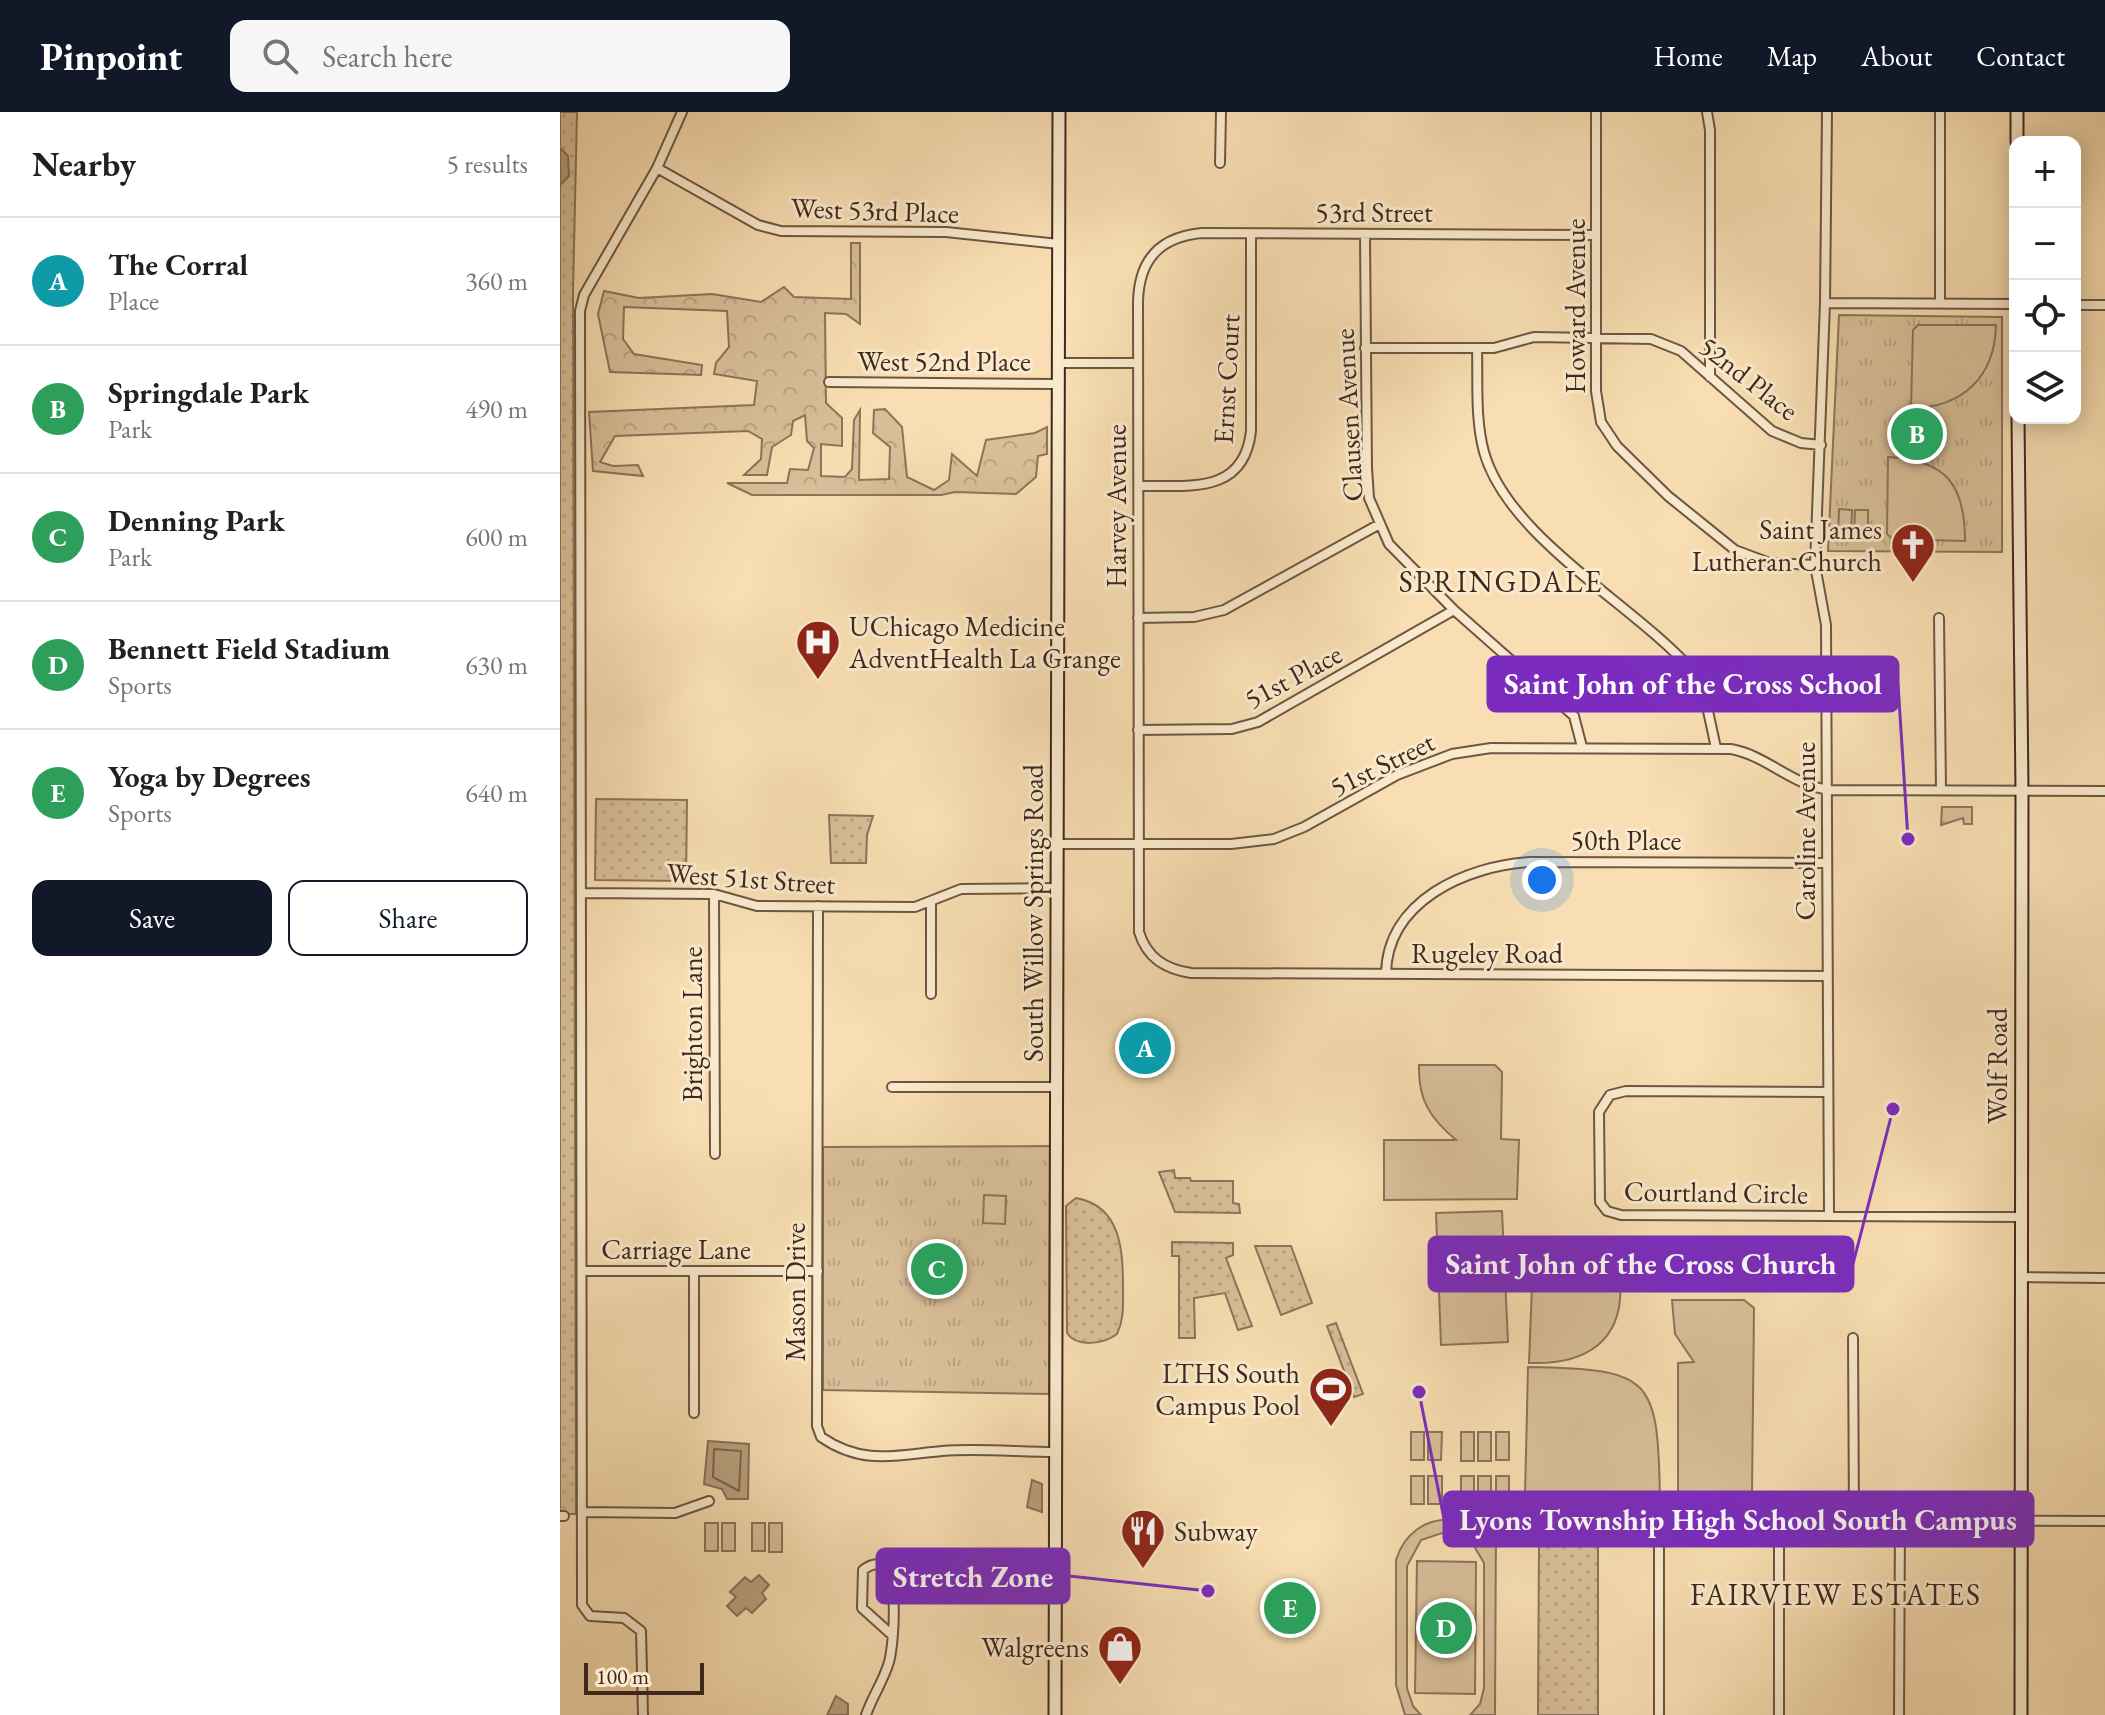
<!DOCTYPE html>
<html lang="en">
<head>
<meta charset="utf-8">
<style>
	:root { --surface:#fff; --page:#f6f6f6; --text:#202124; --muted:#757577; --line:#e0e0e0; --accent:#111827 }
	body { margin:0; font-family:"EB Garamond",serif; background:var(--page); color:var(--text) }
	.controls { position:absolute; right:24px; top:24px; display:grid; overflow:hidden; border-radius:16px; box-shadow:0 4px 20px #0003 }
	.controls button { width:72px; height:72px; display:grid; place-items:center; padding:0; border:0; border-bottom:2px solid var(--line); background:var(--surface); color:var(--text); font:40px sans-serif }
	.scale { position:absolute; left:24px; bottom:20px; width:120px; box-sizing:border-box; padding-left:8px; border:4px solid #40281d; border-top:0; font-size:22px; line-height:28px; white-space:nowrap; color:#40281d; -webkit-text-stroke:6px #faeacd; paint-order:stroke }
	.you { position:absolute; left:982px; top:768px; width:28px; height:28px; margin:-20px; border:6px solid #fff; border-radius:50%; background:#1a73e8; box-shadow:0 0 0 12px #1a73e833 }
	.badge { display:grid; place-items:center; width:52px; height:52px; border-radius:50%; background:var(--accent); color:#fff; font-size:26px; font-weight:700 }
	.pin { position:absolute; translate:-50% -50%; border:4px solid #fff; box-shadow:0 2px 8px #0006 }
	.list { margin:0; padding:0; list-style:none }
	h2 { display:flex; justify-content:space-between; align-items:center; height:104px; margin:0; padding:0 32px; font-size:34px }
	h2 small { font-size:26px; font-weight:400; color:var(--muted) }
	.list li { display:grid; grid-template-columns:52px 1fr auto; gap:24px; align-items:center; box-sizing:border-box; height:128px; padding:0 32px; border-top:2px solid var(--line) }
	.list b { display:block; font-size:30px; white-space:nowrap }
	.list p { margin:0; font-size:26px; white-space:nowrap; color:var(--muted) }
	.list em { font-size:26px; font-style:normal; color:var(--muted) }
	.actions { display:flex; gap:16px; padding:24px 32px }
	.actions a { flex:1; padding:18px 0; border:2px solid var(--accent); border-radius:16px; text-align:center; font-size:28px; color:var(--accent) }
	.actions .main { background:var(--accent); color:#fff }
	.icon { flex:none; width:44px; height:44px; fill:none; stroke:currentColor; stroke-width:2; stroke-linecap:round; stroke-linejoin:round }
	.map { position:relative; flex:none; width:1545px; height:1603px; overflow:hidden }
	header { display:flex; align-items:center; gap:48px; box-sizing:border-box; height:112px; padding:0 40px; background:var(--accent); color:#fff }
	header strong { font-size:38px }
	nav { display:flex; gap:44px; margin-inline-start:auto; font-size:28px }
	.search { width:560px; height:72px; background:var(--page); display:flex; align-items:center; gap:20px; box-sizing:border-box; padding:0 28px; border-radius:16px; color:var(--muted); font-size:30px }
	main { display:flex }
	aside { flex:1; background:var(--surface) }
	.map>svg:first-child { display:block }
	.grass { fill:url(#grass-dots); stroke:#8c745b; stroke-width:2 }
	.forest { fill:url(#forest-crowns); stroke:#8c745b; stroke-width:2 }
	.park { fill:url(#park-tufts); stroke:#8c745b; stroke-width:2 }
	.pitch { fill:#d9bf99; stroke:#8c745b; stroke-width:2 }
	.water { fill:#b9a07f; stroke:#897058; stroke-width:2 }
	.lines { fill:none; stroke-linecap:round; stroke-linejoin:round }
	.shore { stroke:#7c644e; stroke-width:2 }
	.street-casing { stroke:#6e5642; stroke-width:12 }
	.secondary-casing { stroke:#40281d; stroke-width:15 }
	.street { stroke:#faeacd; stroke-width:8 }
	.secondary { stroke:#faeacd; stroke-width:11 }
	.labels { text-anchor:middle; stroke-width:6; stroke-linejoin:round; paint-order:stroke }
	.street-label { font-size:28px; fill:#40281d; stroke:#faeacd }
	.poi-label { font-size:28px; fill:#40281d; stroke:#faeacd; text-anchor:end }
	.neighbourhood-label { font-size:30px; letter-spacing:2px; fill:#40281d; stroke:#faeacd }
	.leader { fill:none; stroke:#7b2cbf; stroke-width:3 }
	.callout-dot { fill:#7b2cbf; stroke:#faeacd; stroke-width:3 }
	.callout { fill:#7b2cbf; stroke:#7b2cbf; stroke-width:3 }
	.callout-label { font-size:30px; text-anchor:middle; font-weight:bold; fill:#fff }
</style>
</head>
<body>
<header>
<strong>Pinpoint</strong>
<div class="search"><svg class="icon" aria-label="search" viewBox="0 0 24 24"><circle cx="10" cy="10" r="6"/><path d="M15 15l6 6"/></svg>Search here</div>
<nav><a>Home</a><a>Map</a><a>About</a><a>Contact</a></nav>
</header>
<main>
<aside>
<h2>Nearby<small>5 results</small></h2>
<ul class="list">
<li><span class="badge" style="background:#0f9aa8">A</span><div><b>The Corral</b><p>Place</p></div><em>360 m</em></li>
<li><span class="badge" style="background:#2e9e5b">B</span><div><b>Springdale Park</b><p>Park</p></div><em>490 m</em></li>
<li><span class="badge" style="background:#2e9e5b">C</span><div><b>Denning Park</b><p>Park</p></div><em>600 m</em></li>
<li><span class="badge" style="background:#2e9e5b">D</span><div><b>Bennett Field Stadium</b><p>Sports</p></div><em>630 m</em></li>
<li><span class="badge" style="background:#2e9e5b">E</span><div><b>Yoga by Degrees</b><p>Sports</p></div><em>640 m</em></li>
</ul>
<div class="actions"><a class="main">Save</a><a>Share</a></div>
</aside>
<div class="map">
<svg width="1545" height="1603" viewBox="0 0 1545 1603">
	<defs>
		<pattern id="grass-dots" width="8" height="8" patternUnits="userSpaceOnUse" patternTransform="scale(2)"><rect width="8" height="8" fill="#d9bf99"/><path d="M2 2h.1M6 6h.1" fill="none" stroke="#bba483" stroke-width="1.8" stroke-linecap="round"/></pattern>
		<pattern id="forest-crowns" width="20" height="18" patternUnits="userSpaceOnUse" patternTransform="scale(2)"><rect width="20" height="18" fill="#d9bf99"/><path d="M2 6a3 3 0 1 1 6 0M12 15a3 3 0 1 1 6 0" fill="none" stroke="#bba483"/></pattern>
		<pattern id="park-tufts" width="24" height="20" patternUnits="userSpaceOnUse" patternTransform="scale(2)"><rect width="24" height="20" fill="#d9bf99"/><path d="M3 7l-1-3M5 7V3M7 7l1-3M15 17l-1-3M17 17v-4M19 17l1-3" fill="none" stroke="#bba483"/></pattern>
	</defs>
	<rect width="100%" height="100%" fill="#f8deb2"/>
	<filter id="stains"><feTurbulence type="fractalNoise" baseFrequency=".0025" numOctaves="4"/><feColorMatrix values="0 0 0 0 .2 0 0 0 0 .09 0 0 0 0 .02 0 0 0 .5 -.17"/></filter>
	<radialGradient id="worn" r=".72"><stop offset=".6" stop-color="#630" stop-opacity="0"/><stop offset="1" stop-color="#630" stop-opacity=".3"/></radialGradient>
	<path class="grass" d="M 0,0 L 17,0 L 13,180 L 16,1402 L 0,1402 Z
		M 36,687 L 127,688 L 126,769 L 35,768 Z
		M 269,703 L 313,704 L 307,723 L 306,751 L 271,751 Z
		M 614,1058 L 615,1066 L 630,1066 L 631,1069 L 673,1069 L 673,1091 L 679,1092 L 680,1101 L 615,1100 L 599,1060 Z
		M 516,1086 C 562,1094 563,1140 563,1178 C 563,1194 564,1207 557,1222 C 544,1232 517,1236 507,1221 L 506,1094 Z
		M 612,1130 L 673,1131 L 673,1143 L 666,1146 L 692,1214 L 678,1218 L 665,1181 L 634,1186 L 635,1226 L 619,1226 L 619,1144 L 612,1144 Z
		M 695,1134 L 731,1134 L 752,1191 L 721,1203 Z
		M 776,1211 L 803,1282 L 794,1285 L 767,1214 Z
		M 964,1402 L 1038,1403 L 1038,1603 L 978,1603 L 979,1426 L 971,1413 L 964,1415 Z"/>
	<path class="forest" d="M 291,131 L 300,131 L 300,212 L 286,202 L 265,201 L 266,291 L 282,306 L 282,334 L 261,332 L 261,364 L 285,365 L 292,357 L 294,308 L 300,298 L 299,368 L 329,367 L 330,335 L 313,321 L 314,298 L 325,297 L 342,315 L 347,365 L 374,378 L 389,368 L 392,342 L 417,364 L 426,328 L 475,321 L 487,315 L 487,342 L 478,344 L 476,365 L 456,382 L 395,380 L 381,383 L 192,383 L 167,371 L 227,371 L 230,357 L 248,358 L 254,336 L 247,329 L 245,303 L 233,309 L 231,323 L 212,335 L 207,363 L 184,363 L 201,347 L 202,327 L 188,319 L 55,324 L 40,350 L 53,354 L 78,353 L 83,364 L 33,359 L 29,300 L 194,293 L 197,269 L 154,262 L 156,251 L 169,235 L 167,199 L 64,195 L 63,227 L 74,242 L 142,253 L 141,263 L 50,260 L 38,202 L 44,179 L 79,186 L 152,182 L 201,190 L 224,175 L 234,185 L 291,187 Z"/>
	<path class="park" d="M 1279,203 L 1442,205 L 1442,440 L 1268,439 Z
		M 1382,695 L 1412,695 L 1412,712 L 1404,712 L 1403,706 L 1381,713 Z
		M 490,1034 L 489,1282 L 263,1278 L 263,1035 Z"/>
	<path class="pitch" d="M 1358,213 L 1436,213 C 1435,265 1402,296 1351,296 L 1353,218 Z
		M 1328,345 C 1386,348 1405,372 1405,429 L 1333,427 L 1327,422 Z
		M 1279,397 L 1292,398 L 1291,426 L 1278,426 Z
		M 1295,398 L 1308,398 L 1308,427 L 1294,426 Z
		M 859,953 L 935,953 L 942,960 L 941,1027 L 959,1028 L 957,1087 L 824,1088 L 824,1028 L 896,1028 C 870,1006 858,988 859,953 Z
		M 424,1083 L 446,1084 L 445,1112 L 423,1111 Z
		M 942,1099 L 948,1230 L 881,1233 L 876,1101 Z
		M 981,1167 L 1060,1168 C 1065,1230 1025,1253 969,1251 L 972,1174 Z
		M 1112,1188 L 1184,1188 L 1194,1196 L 1192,1381 L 1118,1381 L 1118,1251 L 1134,1250 L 1115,1222 Z
		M 968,1255 C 1092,1257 1098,1264 1100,1388 L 974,1391 L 965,1382 Z
		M 851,1320 L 864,1320 L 864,1348 L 851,1348 Z
		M 868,1320 L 882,1320 L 881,1348 L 868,1348 Z
		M 901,1320 L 914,1320 L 914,1349 L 901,1349 Z
		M 918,1320 L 931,1320 L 931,1349 L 918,1349 Z
		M 936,1320 L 949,1320 L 949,1348 L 936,1348 Z
		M 851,1364 L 864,1364 L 864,1392 L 851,1392 Z
		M 868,1364 L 882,1364 L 882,1392 L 868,1392 Z
		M 901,1364 L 914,1364 L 914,1392 L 901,1392 Z
		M 918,1364 L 931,1364 L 931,1392 L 918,1392 Z
		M 936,1364 L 949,1364 L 949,1392 L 936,1392 Z
		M 892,1408 L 911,1414 L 924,1426 L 925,1410 L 936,1410 L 935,1603 L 910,1603 L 920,1592 L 924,1576 L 924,1451 L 911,1429 L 888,1419 L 861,1428 L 847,1454 L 847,1576 L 853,1594 L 861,1603 L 845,1603 L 836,1573 L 836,1448 C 844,1422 865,1406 892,1408 Z
		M 145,1411 L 158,1411 L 158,1439 L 145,1439 Z
		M 162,1411 L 175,1411 L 175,1439 L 162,1439 Z
		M 192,1411 L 205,1411 L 205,1439 L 192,1439 Z
		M 209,1411 L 222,1411 L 222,1440 L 209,1440 Z
		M 857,1449 L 916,1450 L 915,1582 L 855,1581 Z"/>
	<path class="water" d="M 0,36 L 8,44 L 9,64 L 0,73 Z
		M 148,1329 L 189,1332 L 188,1387 L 167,1387 L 162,1377 L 144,1372 Z
		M 472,1368 L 482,1372 L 482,1400 L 467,1395 Z
		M 199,1463 L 209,1473 L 202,1481 L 206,1487 L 192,1501 L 186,1496 L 177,1504 L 167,1494 L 176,1485 L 170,1480 L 185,1465 L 191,1470 Z
		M 276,1584 L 288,1592 L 288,1603 L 267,1603 Z"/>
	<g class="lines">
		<path class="shore" d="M 154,1337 L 181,1339 L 179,1379 L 153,1365 Z"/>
		<g class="street-casing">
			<path id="street" d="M 1036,0 L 1036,279 L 1041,310 L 1057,334 L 1108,384 L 1175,438 L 1210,451 L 1255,453
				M 1147,0 L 1150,18 L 1150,265
				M 1267,0 L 1265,191 L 1255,453 L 1266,513 L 1269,1103
				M 660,51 L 661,0
				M 97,56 L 198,113 L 221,119 L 386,120 L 499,132
				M 805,122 L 807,356 L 809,386 L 829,432 L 894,498 L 1014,604 L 1022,635
				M 1036,123 L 642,121 C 599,125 579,148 578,190 L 579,820 C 587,846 605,857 631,861 L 1267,864
				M 1265,191 L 1455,192
				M 1380,191 L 1380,0
				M 1515,193 L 1545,193
				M 805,236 L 934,236 L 974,225 L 1091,227 L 1121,239 L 1212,319 L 1241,331 L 1261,333
				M 917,236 C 918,270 915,307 924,340 C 948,425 1071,491 1130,556 L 1145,585 L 1156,636
				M 498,251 L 578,251
				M 269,270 L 498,272
				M 579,374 C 627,373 684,384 691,319 L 691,122
				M 578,506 L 634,505 L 664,498 L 818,413
				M 1379,506 L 1381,678
				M 578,618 L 672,617 L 698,610 L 894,498
				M 497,732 L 671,732 L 714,727 L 744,715 L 837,663 L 892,642 L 931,636 L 1171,637 C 1208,644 1229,672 1269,678 L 1545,679
				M 22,781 L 154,782 L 197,794 L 355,795 L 401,777 L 497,776
				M 154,782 L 155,1042
				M 371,790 L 371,882
				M 258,794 L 257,1314 L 261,1325 C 303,1354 337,1343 382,1339 C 419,1336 458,1340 496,1340
				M 826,862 C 827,789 906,754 970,750 L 1267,751
				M 332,975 L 496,975
				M 1268,980 L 1066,979 L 1050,983 L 1039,1000 L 1040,1090 L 1047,1099 L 1061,1103 L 1461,1105
				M 22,1159 L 258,1159
				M 1461,1165 L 1545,1166
				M 1293,1226 L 1294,1407
				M 134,1301 L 134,1160
				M 23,1400 L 115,1401 L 149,1389
				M 0,1404 L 4,1404
				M 83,1603 L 81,1519 L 64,1506 L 30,1504 L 22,1493 L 20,199 L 24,183 L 97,56 L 122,0
				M 306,1603 C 312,1585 324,1568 329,1550 C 334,1532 344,1427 303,1458 L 302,1496 L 332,1523
				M 1099,1603 L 1099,1422 L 1107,1407 L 1545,1409
				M 1219,1603 L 1219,1407
				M 1339,1603 L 1340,1407"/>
		</g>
		<g class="secondary-casing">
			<path id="secondary" d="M 1457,0 L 1457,30
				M 1458,306 L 1462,679 L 1461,1603
				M 495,1603 L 499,0"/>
		</g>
		<use href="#street" class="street"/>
		<use href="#secondary" class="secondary"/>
	</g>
	<defs>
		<g id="church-pin" transform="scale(2.3)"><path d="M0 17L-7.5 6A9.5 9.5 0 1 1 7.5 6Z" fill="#8f2418" stroke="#faeacd"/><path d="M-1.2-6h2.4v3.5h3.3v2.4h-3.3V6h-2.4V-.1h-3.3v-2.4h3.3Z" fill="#fff"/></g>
		<g id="hospital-pin" transform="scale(2.3)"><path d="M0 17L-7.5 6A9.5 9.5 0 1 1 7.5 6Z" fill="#8f2418" stroke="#faeacd"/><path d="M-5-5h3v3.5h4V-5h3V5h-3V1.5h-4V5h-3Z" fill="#fff"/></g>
		<g id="stadium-pin" transform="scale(2.3)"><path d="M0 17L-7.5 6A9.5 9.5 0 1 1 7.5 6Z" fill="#8f2418" stroke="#faeacd"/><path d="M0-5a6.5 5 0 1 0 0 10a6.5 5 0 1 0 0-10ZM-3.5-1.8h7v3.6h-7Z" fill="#fff"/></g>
		<g id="restaurant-pin" transform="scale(2.3)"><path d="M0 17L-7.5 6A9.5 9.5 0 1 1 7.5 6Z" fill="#8f2418" stroke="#faeacd"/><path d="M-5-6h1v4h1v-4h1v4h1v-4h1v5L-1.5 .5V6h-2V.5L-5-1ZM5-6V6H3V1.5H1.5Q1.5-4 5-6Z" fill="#fff"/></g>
		<g id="shop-pin" transform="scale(2.3)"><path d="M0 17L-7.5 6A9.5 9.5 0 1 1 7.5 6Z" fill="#8f2418" stroke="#faeacd"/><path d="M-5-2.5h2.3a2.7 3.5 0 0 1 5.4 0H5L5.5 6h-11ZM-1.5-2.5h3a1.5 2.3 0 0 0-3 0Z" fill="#fff"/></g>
	</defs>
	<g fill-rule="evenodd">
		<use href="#church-pin" x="1353" y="433"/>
		<use href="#hospital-pin" x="258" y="530"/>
		<use href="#stadium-pin" x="771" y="1277"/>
		<use href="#restaurant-pin" x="583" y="1419"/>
		<use href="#shop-pin" x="560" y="1535"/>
	</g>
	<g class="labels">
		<g class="street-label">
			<text transform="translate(315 98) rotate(2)" y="10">West 53rd Place</text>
			<text x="814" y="110">53rd Street</text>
			<text transform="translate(1015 194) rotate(-90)" y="10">Howard Avenue</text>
			<text x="384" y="259">West 52nd Place</text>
			<text transform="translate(1189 266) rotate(38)" y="10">52nd Place</text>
			<text transform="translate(666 267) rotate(-87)" y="10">Ernst Court</text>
			<text transform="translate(788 303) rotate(-93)" y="10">Clausen Avenue</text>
			<text transform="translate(556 394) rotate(-90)" y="10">Harvey Avenue</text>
			<text transform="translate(733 564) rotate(-28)" y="10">51st Place</text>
			<text transform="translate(822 652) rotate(-26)" y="10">51st Street</text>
			<text transform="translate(1245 719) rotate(-90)" y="10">Caroline Avenue</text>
			<text x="1066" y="738">50th Place</text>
			<text transform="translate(191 766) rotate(4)" y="10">West 51st Street</text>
			<text transform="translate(473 801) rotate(-90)" y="10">South Willow Springs Road</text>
			<text x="927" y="851">Rugeley Road</text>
			<text transform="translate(132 912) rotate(-90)" y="10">Brighton Lane</text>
			<text transform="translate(1437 954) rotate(-90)" y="10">Wolf Road</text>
			<text transform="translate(1156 1080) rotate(1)" y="10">Courtland Circle</text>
			<text x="116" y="1147">Carriage Lane</text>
			<text transform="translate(235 1180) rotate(-90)" y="10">Mason Drive</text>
		</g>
		<g class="poi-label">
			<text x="1322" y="427">Saint James<tspan x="1322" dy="32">Lutheran Church</tspan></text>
			<text x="289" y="524" text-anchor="start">UChicago Medicine<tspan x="289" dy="32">AdventHealth La Grange</tspan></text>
			<text x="740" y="1271">LTHS South<tspan x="740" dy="32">Campus Pool</tspan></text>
			<text x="614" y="1429" text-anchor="start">Subway</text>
			<text x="529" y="1545">Walgreens</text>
		</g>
		<g class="neighbourhood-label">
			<text x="941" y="480">SPRINGDALE</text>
			<text x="1276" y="1493">FAIRVIEW ESTATES</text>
		</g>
	</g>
	<path class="leader" d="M1348 727L1338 572M1333 997L1293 1152M859 1280L884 1407M648 1479L509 1464"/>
	<g class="callout-dot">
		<circle cx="1348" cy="727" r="8"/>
		<circle cx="1333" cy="997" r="8"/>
		<circle cx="859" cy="1280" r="8"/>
		<circle cx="648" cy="1479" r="8"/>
	</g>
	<g class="callout">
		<rect x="928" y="545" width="410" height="54" rx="8"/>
		<rect x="869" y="1125" width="424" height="54" rx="8"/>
		<rect x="884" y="1380" width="589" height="54" rx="8"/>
		<rect x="317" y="1437" width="192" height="54" rx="8"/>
	</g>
	<g class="callout-label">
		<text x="1133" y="582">Saint John of the Cross School</text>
		<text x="1081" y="1162">Saint John of the Cross Church</text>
		<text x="1178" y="1418">Lyons Township High School South Campus</text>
		<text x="413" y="1475">Stretch Zone</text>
	</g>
	<rect width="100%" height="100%" filter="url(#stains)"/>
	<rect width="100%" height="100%" fill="url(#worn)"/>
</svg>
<div class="controls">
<button>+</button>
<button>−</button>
<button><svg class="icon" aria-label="locate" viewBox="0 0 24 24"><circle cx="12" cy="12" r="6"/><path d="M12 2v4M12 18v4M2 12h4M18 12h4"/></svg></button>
<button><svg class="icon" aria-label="layers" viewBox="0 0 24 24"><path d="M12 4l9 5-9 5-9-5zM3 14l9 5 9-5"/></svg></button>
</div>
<div class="scale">100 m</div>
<div class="you"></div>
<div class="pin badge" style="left:585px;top:936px;background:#0f9aa8">A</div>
<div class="pin badge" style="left:1357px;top:322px;background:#2e9e5b">B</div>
<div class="pin badge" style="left:377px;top:1157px;background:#2e9e5b">C</div>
<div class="pin badge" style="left:886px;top:1516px;background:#2e9e5b">D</div>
<div class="pin badge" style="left:730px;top:1496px;background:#2e9e5b">E</div>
</div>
</main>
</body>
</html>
